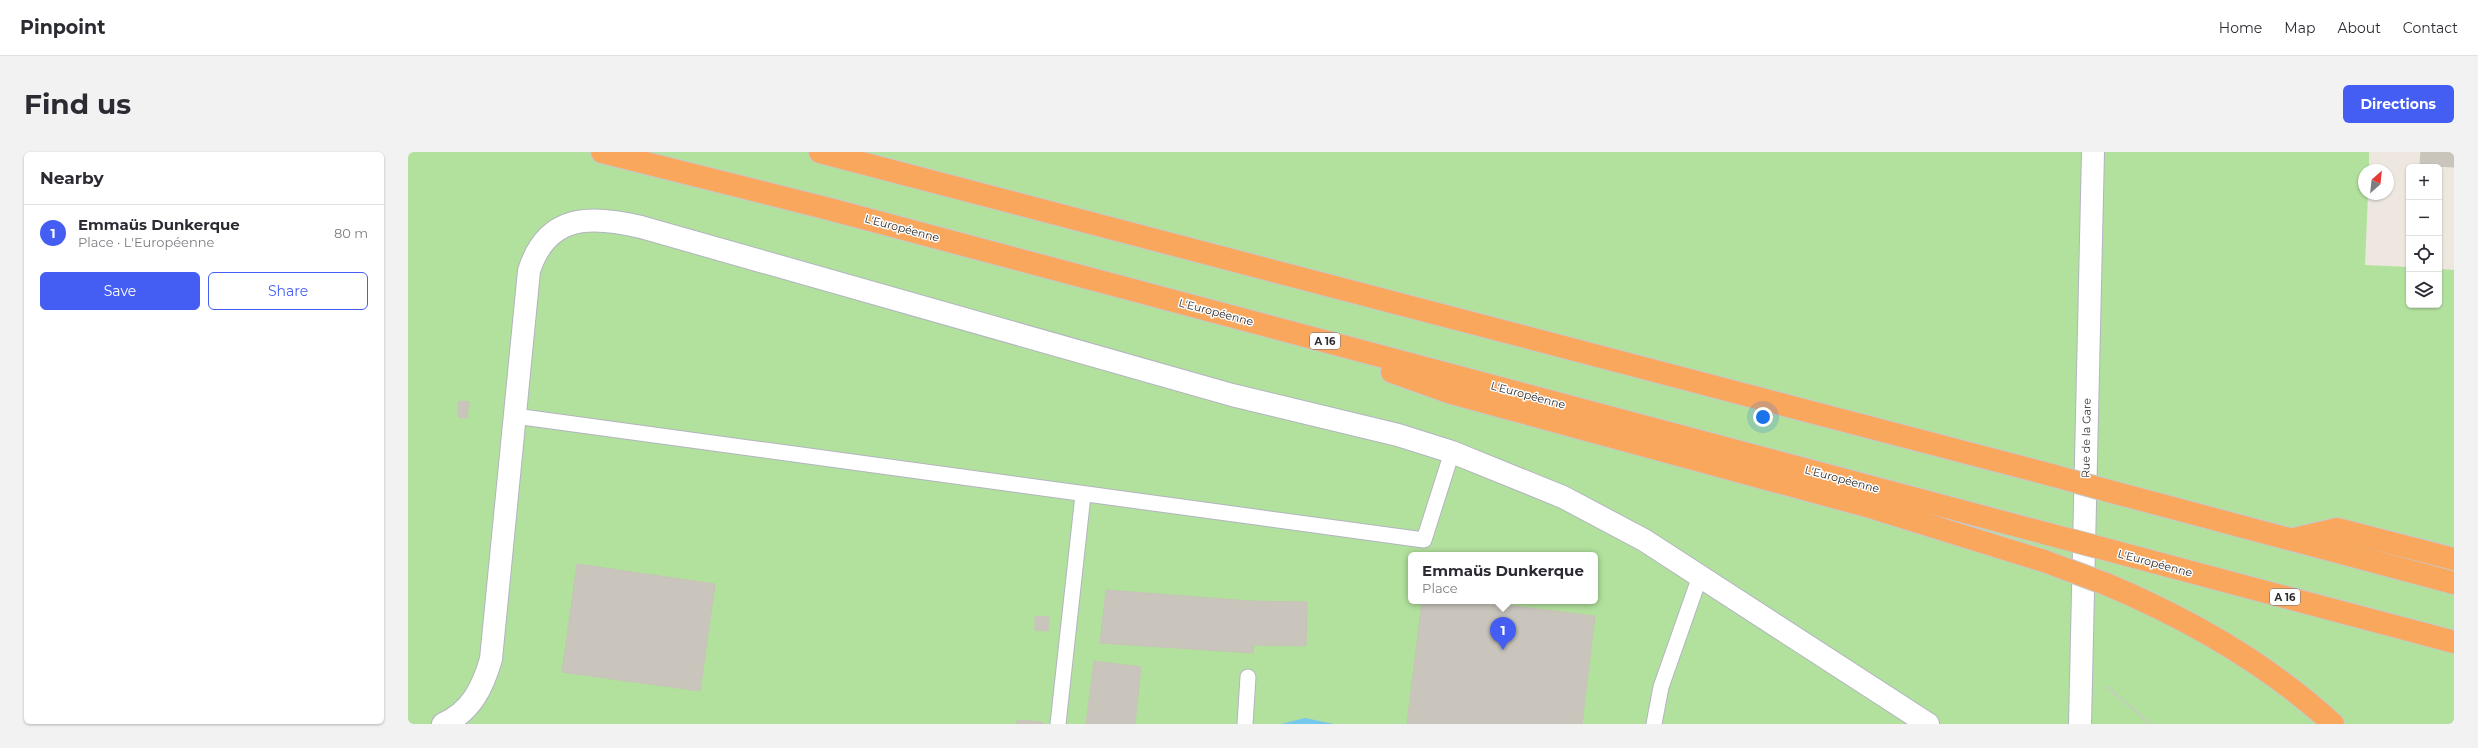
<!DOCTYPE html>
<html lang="en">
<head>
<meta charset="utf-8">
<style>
	:root { --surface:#fff; --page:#f2f2f3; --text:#2b2b33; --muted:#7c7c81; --line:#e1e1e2; --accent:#445ef4 }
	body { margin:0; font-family:Montserrat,sans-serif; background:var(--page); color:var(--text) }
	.controls { position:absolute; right:12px; top:12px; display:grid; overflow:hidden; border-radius:6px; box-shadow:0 1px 3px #0004 }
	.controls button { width:36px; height:36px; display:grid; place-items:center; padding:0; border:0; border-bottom:1px solid var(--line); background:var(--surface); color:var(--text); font:20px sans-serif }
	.compass { position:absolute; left:1950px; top:12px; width:36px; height:36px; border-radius:50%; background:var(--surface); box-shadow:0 1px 3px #0004; rotate:27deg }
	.you { position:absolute; left:1355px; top:265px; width:14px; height:14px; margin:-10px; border:3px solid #fff; border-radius:50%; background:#1a73e8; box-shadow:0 0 0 6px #1a73e833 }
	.badge { display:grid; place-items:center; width:26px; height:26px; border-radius:50%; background:var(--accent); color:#fff; font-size:13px; font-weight:700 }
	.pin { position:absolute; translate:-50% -33px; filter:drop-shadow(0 1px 2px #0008) }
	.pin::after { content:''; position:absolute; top:21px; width:14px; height:12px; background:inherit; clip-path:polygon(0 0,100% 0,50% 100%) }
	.popup { position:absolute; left:1000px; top:400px; width:190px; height:52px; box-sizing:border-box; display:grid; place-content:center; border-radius:6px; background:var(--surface); filter:drop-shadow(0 1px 3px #0005); font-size:13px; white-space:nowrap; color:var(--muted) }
	.popup b { font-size:15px; color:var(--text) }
	.popup::after { content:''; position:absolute; left:50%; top:100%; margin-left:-8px; border:8px solid transparent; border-top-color:var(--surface) }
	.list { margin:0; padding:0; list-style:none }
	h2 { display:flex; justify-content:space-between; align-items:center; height:52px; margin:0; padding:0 16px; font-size:17px }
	h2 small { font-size:13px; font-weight:400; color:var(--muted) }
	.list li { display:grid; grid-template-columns:26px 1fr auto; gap:12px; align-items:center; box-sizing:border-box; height:56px; padding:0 16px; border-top:1px solid var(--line) }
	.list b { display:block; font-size:15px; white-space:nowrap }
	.list p { margin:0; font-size:13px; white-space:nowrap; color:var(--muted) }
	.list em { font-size:13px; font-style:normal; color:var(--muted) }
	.actions { display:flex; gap:8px; padding:12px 16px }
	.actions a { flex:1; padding:9px 0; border:1px solid var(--accent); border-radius:6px; text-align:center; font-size:14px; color:var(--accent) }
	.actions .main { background:var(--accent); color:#fff }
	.icon { flex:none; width:22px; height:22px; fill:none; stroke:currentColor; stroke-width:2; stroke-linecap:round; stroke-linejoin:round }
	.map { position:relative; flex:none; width:2046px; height:572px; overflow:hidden; border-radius:6px }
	header { display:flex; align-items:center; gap:24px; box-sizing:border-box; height:56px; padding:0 20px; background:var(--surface); border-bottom:1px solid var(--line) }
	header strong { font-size:19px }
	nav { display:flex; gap:22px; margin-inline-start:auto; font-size:14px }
	.intro { display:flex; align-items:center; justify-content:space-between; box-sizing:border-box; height:96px; padding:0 24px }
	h1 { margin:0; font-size:28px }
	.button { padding:10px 18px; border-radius:6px; background:var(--accent); color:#fff; font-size:14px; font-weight:700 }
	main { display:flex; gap:24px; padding:0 24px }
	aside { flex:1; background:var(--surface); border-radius:6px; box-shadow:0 1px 3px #0004 }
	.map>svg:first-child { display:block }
	.green { fill:#b2e19d; fill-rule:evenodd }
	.water { fill:#75c7eb }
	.building { fill:#c9c5bd; stroke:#c8c3b8 }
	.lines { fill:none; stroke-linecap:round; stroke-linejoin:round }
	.lane-casing { stroke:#b2b4bf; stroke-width:17 }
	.street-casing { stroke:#b2b4bf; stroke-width:24 }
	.highway-casing { stroke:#c8c8c8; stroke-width:24 }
	.path { stroke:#c8c8c8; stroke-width:2.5; stroke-dasharray:3 2; stroke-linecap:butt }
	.lane { stroke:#fff; stroke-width:15 }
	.street { stroke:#fff; stroke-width:22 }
	.highway { stroke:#f9a75d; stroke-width:22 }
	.highway-bridge-casing { stroke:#c8c8c8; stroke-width:24; stroke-linecap:butt }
	.highway-bridge { stroke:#f9a75d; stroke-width:22 }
	.labels { text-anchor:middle; stroke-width:3; stroke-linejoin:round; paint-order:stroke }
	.shield { fill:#fff; stroke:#6b6b6b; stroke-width:1 }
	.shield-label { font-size:10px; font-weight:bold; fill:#2c2c2c }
	.street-label { font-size:11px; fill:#2c2c2c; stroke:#fff }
</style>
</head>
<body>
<header>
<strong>Pinpoint</strong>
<nav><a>Home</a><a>Map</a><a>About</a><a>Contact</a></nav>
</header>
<div class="intro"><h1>Find us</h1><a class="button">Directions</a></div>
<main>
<aside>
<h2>Nearby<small></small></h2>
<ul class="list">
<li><span class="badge">1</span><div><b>Emmaüs Dunkerque</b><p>Place · L'Européenne</p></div><em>80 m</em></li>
</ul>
<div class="actions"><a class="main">Save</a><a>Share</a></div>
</aside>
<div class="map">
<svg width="2046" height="572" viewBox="0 0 2046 572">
	<rect width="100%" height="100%" fill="#ede7df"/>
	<path class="green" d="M 0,0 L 1961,0 L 1961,18 L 1956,18 L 1956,42 L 1960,42 L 1957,113 L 2001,115 L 2001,153 L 2031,153 L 2031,117 L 2046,118 L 2046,572 L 0,572 ZM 1003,403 L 1187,403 L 1187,449 L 1003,449 Z"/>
	<path class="water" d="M 897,566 L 926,572 L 873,572 Z"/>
	<path class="building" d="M 2013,0 L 2046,0 L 2046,15 L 2012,13 Z
		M 51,249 L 61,250 L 59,266 L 50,265 Z
		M 169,412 L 307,432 L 292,539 L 154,520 Z
		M 698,438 L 842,449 L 899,450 L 898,494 L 846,493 L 845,501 L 692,491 Z
		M 1014,449 L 1065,449 L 1187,464 L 1174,572 L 999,572 Z
		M 627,464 L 641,465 L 640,479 L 627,478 Z
		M 686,509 L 733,515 L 727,572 L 678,572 Z
		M 609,568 L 635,570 L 634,572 L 609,572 Z"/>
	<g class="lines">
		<g class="lane-casing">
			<path id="lane" d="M 107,264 L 1016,388 L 1044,300
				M 650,572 L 675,343
				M 837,572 L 840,525
				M 1246,572 L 1253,535 L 1292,424"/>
		</g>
		<g class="street-casing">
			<path id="street" d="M 35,572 C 63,560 75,535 83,507 L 121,119 C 139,62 182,63 233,75 L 824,243 L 990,283 L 1044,300 L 1155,345 L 1236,388 L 1520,572
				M 1672,572 L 1685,0"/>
		</g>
		<g class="highway-casing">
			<path id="highway" d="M 194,0 L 421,57 L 1640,382
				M 412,0 L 1647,324
				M 984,220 L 1043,241 L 1462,355 L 1636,409
				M 1697,338 L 2046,431
				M 1886,387 L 1929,377 L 2046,407
				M 1708,400 L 2046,490
				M 1698,432 C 1781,467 1859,511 1925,572"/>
		</g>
		<path class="path" d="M 1699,535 L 1743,572"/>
		<use href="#lane" class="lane"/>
		<use href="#street" class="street"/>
		<use href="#highway" class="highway"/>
		<g class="highway-bridge-casing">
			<path id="highway-bridge" d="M 1647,324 L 1697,338
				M 1640,382 L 1708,400
				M 1636,409 L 1698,432"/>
		</g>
		<use href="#highway-bridge" class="highway-bridge"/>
	</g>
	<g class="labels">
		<g class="shield">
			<rect x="902" y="181" width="30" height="16" rx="3"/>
			<rect x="1862" y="437" width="30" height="16" rx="3"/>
		</g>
		<g class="shield-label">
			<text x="917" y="193">A 16</text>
			<text x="1877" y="449">A 16</text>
		</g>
		<g class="street-label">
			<text transform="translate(494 76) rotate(15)" y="4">L'Européenne</text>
			<text transform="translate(808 160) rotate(15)" y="4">L'Européenne</text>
			<text transform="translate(1120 243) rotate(15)" y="4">L'Européenne</text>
			<text transform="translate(1678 286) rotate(-89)" y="4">Rue de la Gare</text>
			<text transform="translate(1434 327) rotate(15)" y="4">L'Européenne</text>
			<text transform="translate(1747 411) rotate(15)" y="4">L'Européenne</text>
		</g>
	</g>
</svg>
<div class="controls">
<button>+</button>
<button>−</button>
<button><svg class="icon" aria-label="locate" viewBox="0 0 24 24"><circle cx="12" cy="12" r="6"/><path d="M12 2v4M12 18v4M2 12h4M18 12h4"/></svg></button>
<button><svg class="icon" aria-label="layers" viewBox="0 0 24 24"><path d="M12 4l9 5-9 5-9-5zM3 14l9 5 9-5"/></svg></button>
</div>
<svg class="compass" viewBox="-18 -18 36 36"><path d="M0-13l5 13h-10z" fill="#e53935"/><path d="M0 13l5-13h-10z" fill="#7c7c81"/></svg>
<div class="you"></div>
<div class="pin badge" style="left:1095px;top:498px">1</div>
<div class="popup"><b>Emmaüs Dunkerque</b>Place</div>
</div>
</main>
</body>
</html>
